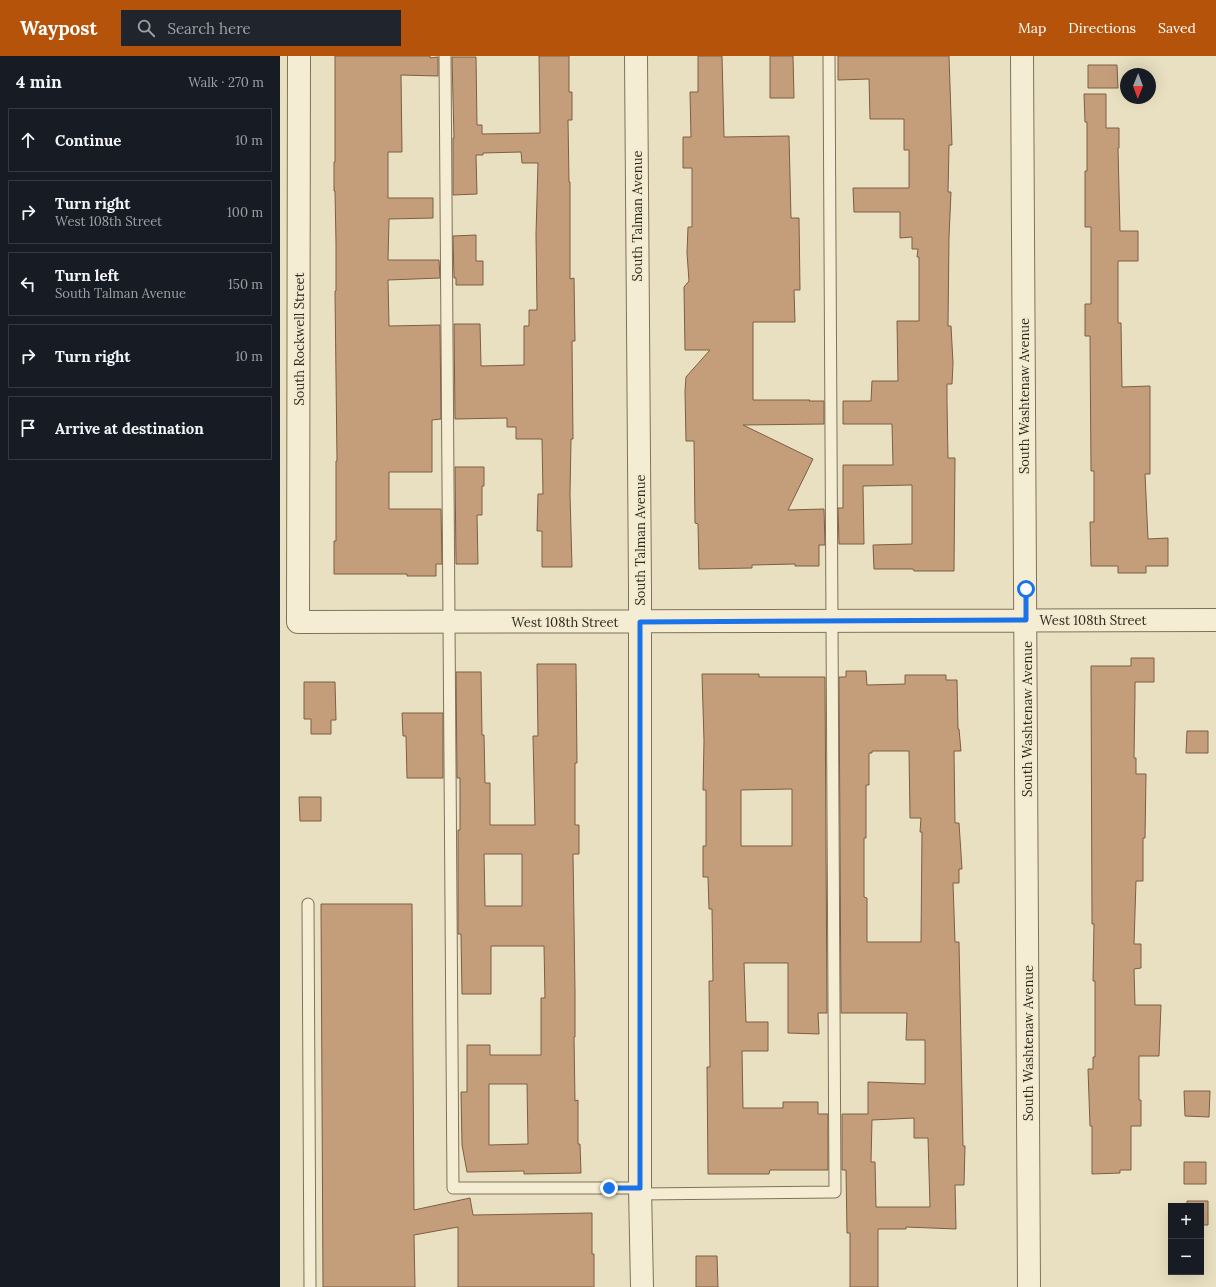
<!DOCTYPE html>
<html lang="en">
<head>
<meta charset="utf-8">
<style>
	:root { --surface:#171b24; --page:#20242c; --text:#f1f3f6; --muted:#9ea1a6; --line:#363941; --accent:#b45309 }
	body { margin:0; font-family:Lora,serif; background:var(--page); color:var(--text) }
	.controls { position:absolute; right:12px; bottom:12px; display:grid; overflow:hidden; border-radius:0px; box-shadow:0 4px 16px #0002 }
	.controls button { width:36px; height:36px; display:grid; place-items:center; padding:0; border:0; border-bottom:1px solid var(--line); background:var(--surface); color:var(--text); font:20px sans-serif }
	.compass { position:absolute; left:840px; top:12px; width:36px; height:36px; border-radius:50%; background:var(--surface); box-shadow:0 4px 16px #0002; rotate:181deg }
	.stop { position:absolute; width:12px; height:12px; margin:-9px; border:3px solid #1a73e8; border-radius:50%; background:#fff }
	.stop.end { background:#1a73e8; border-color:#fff; box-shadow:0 1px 4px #0008 }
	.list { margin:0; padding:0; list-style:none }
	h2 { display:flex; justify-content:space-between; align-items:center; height:52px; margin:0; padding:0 16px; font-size:17px }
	h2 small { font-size:13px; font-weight:400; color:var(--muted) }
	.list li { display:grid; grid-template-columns:26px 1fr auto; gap:12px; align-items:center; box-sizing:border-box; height:64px; margin:0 8px 8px; padding:0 8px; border:1px solid var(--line); border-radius:0px }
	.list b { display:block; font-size:15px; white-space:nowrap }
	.list p { margin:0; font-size:13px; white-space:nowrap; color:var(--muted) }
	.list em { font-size:13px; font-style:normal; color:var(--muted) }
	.icon { flex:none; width:22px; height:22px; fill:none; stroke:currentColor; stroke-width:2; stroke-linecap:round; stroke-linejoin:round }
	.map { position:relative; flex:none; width:936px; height:1231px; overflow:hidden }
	header { display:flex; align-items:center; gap:24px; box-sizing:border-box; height:56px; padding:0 20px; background:var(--accent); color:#fff }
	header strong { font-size:19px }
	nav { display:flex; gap:22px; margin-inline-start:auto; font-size:14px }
	.search { width:280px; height:36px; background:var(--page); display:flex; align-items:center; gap:10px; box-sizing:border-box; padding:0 14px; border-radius:0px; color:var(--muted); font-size:15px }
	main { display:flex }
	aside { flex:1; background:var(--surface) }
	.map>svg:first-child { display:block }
	.building { fill:#c49e7a; stroke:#7d5e42; fill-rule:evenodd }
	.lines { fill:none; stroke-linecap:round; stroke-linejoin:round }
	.lane-casing { stroke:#80715a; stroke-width:13 }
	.street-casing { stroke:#80715a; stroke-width:24 }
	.lane { stroke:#f5edd3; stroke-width:11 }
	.street { stroke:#f5edd3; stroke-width:22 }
	.route { stroke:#1a73e8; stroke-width:5 }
	.labels { text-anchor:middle; stroke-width:3.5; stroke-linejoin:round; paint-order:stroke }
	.street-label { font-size:13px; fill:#31281d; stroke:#f1eacf }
</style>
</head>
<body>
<header>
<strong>Waypost</strong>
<div class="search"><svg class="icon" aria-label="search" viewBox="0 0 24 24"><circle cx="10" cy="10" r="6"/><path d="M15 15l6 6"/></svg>Search here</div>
<nav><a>Map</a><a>Directions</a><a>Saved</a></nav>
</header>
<main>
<aside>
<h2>4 min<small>Walk · 270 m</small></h2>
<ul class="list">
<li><svg class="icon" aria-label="ahead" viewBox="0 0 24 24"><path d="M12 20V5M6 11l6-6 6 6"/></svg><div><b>Continue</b></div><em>10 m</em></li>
<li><svg class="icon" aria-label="right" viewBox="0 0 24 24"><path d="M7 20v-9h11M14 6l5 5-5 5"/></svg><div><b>Turn right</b><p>West 108th Street</p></div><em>100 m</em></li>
<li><svg class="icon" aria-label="left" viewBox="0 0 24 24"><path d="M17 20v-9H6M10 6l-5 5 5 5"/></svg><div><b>Turn left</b><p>South Talman Avenue</p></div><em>150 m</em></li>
<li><svg class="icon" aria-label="right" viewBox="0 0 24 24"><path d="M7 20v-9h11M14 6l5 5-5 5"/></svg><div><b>Turn right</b></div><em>10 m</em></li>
<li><svg class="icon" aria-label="arrive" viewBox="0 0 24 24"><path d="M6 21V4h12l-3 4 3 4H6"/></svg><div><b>Arrive at destination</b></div></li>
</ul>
</aside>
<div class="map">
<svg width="936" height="1231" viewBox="0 0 936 1231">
	<rect width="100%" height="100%" fill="#e9e0c1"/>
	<path class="building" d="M 55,0 L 150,0 L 150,2 L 158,1 L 158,20 L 121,19 L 122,96 L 108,96 L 108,142 L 153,142 L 153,162 L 109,163 L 108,204 L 159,204 L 160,222 L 108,224 L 109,270 L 160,269 L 161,363 L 152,364 L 152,416 L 109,416 L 109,453 L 161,453 L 162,508 L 156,508 L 156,520 L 127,520 L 127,518 L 54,518 L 54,485 L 56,485 L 56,405 L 57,405 L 55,235 L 56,235 L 56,187 L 55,135 L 54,135 L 54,106 L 55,106 Z
		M 259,0 L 289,0 L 289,36 L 292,36 L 292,64 L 288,64 L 289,126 L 290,126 L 290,223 L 294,222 L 295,285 L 292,285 L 293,383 L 291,383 L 290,438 L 292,511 L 262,511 L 262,475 L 257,475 L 258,438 L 263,438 L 262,383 L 236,383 L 236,371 L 227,371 L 227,362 L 175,363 L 174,268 L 200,268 L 201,310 L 244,309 L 244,270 L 249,270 L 249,254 L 257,254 L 256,178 L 258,107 L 242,107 L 241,96 L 203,97 L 203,99 L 196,99 L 197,138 L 173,139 L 173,82 L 174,82 L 172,1 L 196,1 L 197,69 L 202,69 L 202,78 L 260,77 Z
		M 418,0 L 442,0 L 444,81 L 509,80 L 511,162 L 519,162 L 520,234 L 514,234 L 515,266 L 473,266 L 473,344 L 530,344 L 529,345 L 544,345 L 544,368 L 463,369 L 533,403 L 508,454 L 544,453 L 545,489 L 539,489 L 539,510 L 515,510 L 515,508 L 472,509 L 472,512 L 419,513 L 418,468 L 415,467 L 414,385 L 406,385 L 405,335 L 406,321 L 430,294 L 405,294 L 404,231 L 409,225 L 407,197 L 408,171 L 412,171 L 412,112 L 403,112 L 403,81 L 411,81 L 410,36 L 418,36 Z
		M 490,0 L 513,0 L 514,42 L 490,42 Z
		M 558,0 L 669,0 L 672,89 L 669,89 L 668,136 L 671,136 L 669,181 L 668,270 L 671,270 L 673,307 L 672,328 L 667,328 L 667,347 L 668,402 L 675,402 L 674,515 L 634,515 L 633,513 L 594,513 L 593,489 L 632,488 L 632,429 L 583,430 L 584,488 L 559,488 L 558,452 L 563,452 L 563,409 L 613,409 L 612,368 L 563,368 L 563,345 L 591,345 L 592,325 L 618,325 L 617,265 L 639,265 L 639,201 L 637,201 L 638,193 L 632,193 L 632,181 L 620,182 L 620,156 L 574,156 L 573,132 L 629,132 L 629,94 L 624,94 L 624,63 L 590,63 L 589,23 L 558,24 Z
		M 808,9 L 837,9 L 838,32 L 808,32 Z
		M 804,38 L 826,38 L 826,72 L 839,72 L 839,92 L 838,92 L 840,175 L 858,175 L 858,205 L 838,205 L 838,267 L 841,267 L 842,331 L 870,330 L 870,418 L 865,418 L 868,483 L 888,482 L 888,510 L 866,510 L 866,517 L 838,517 L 838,510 L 811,510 L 810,466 L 814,466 L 814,415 L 811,415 L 810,280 L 805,280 L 805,248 L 811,248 L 811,171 L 805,171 L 805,115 L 807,115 L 807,66 L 805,66 Z
		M 196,179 L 196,205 L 203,205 L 203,229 L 176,229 L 176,222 L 174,222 L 173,180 Z
		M 175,411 L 204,411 L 204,430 L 202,430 L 202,459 L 197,459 L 198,508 L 176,508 Z
		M 851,602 L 874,602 L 874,626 L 855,626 L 855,637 L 854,702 L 856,702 L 856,718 L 866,718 L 865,782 L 863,782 L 863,825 L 856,825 L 854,888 L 861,888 L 861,912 L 854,913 L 855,949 L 881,949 L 879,1000 L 859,1000 L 859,1044 L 861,1044 L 861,1070 L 851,1070 L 851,1114 L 840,1114 L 840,1117 L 812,1118 L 812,1070 L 810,1070 L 808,1013 L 813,1013 L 813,1001 L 815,1001 L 815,925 L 813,925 L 814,868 L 812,868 L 811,610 L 851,610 Z
		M 257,608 L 296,608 L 297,707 L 295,707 L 295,769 L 299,769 L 299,798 L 293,798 L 295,935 L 295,981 L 294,981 L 295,1045 L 298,1044 L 298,1088 L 300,1088 L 301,1117 L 244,1118 L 244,1115 L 187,1116 L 182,1089 L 181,1036 L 187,1036 L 187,989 L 210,989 L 210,999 L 261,999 L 261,942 L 265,942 L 264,890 L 211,890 L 211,938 L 182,938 L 181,878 L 178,878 L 178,774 L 180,774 L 180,722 L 177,722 L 176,616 L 201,616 L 202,679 L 204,679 L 205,727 L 210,727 L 210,769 L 255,769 L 253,680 L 258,680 ZM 204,798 L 242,798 L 242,850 L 205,850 ZM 209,1028 L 247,1028 L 248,1088 L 209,1089 Z
		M 566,615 L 586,615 L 587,629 L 625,628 L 625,619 L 666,619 L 666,624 L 677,624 L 678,673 L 679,673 L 681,695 L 674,695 L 675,767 L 679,767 L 682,813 L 679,813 L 679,827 L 673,827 L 675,886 L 679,886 L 683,1090 L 685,1090 L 684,1129 L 675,1129 L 676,1173 L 626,1171 L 626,1173 L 598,1173 L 598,1231 L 570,1231 L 570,1177 L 567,1177 L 566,1114 L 562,1114 L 562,1058 L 588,1058 L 588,1026 L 645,1028 L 645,984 L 626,984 L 627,957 L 561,957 L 559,621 L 566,621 ZM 592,695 L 629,695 L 630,762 L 641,762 L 640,776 L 642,776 L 641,886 L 587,886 L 587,842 L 584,841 L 584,782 L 586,782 L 586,729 L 589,729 L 589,697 L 592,697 ZM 634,1062 L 634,1082 L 648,1082 L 650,1151 L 596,1151 L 595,1106 L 591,1106 L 592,1064 Z
		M 422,618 L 479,618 L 479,621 L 545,621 L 547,957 L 538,957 L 539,978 L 508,977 L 508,907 L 464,907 L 466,966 L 488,966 L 488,995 L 462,995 L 463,1052 L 503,1052 L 503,1046 L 538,1046 L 538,1058 L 548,1058 L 548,1114 L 490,1114 L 489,1118 L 428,1118 L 427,1011 L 430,1011 L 429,925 L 433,925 L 432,853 L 429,853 L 428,821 L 423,821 L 423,790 L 426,790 L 426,734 L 423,734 L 424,685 ZM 512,733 L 512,790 L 461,790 L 461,734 Z
		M 24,626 L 55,626 L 56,664 L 51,664 L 51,678 L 31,678 L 31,663 L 24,663 Z
		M 122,657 L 163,657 L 163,722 L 127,722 L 126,680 L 123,680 Z
		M 907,675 L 928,675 L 928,697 L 906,697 Z
		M 19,741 L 41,741 L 41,765 L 20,765 Z
		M 41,848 L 132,848 L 134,1154 L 190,1142 L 193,1159 L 312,1157 L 312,1198 L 314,1198 L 314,1231 L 178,1231 L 178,1171 L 134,1179 L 135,1231 L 43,1231 Z
		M 904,1035 L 930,1035 L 929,1061 L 905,1060 Z
		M 904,1106 L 926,1106 L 926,1128 L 904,1128 Z
		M 907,1145 L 928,1145 L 928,1169 L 921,1169 L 921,1150 L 907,1150 Z
		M 416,1200 L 437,1200 L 438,1231 L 416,1231 Z"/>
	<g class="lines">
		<g class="lane-casing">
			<path id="lane" d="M 165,0 L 173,1132 L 360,1132
				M 28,848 L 30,1231
				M 360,1138 L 555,1136 L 549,0"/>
		</g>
		<g class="street-casing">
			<path id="street" d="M 19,0 L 18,566 L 936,564
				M 356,0 L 360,534 L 360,1132 L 362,1231
				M 742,0 L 749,1231"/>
		</g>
		<use href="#lane" class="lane"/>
		<use href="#street" class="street"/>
	</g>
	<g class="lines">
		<path class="route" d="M 329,1132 L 360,1132 L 360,566 L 746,564 L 746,533"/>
	</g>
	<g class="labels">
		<g class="street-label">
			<text transform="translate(357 160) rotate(-90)" y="5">South Talman Avenue</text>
			<text transform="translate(19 283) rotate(-90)" y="5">South Rockwell Street</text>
			<text transform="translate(744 340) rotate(-90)" y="5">South Washtenaw Avenue</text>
			<text transform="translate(360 484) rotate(-90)" y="5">South Talman Avenue</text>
			<text x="813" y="569">West 108th Street</text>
			<text x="285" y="571">West 108th Street</text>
			<text transform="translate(747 663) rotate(-90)" y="5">South Washtenaw Avenue</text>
			<text transform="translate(748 987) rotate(-90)" y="5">South Washtenaw Avenue</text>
		</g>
	</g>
</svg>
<div class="controls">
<button>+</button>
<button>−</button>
</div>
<svg class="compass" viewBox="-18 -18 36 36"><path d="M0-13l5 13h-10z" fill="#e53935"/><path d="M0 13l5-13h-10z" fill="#9ea1a6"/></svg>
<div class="stop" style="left:746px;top:533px"></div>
<div class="stop end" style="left:329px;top:1132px"></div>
</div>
</main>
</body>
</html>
